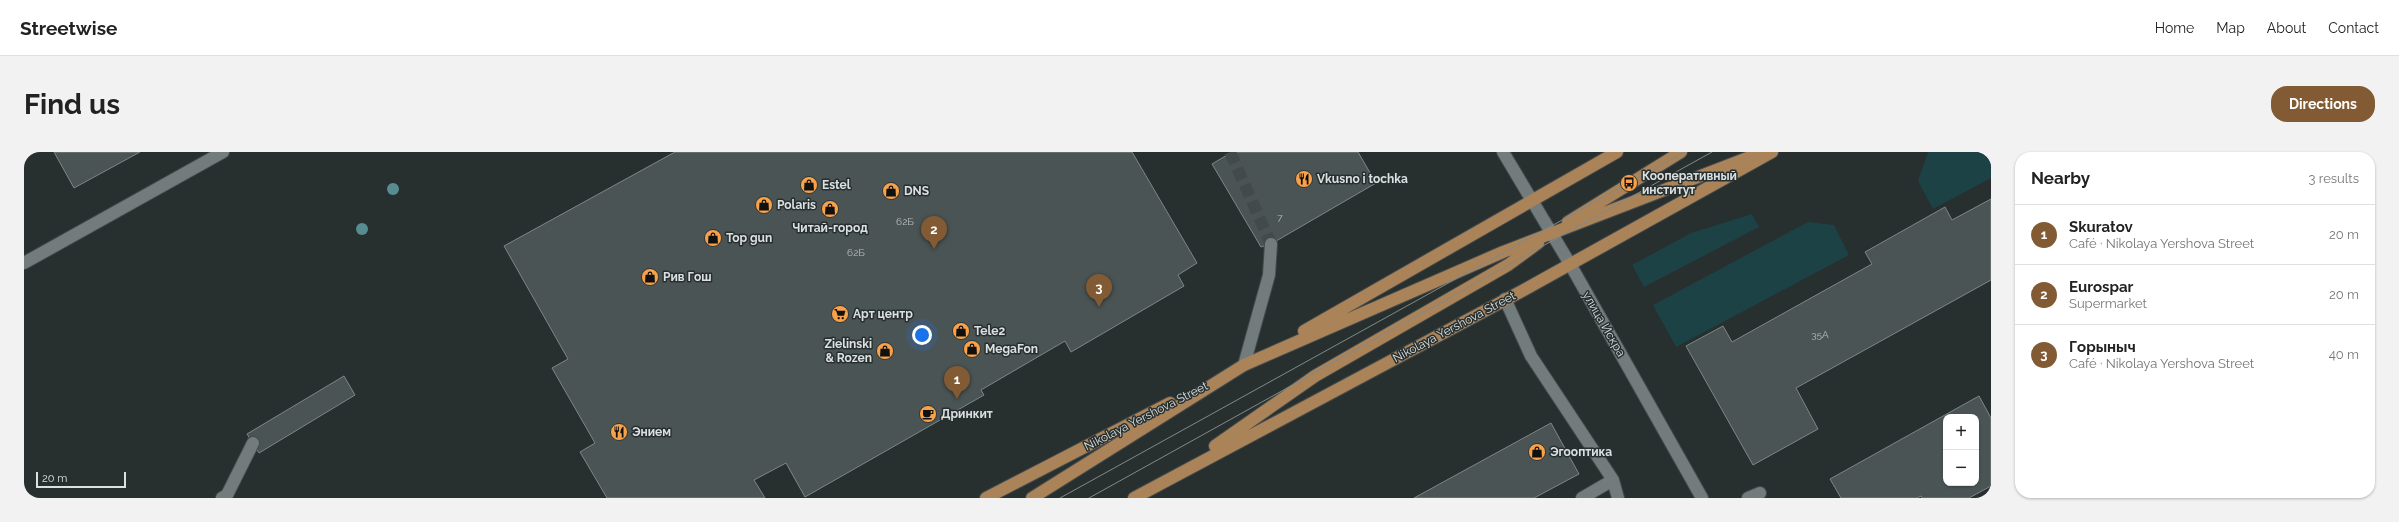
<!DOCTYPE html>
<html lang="en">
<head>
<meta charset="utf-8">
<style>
	:root { --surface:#fff; --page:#f2f2f2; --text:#222; --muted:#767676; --line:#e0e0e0; --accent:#825b34 }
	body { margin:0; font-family:Raleway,sans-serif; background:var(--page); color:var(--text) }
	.controls { position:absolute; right:12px; bottom:12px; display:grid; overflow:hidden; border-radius:8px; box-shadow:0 1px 3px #0004 }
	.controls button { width:36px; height:36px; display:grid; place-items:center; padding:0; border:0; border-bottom:1px solid var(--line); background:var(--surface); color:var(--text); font:20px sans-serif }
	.scale { position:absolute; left:12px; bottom:10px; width:90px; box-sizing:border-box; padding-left:4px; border:2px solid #dbe0e1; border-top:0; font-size:11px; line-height:14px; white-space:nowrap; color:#dbe0e1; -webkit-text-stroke:3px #272f2f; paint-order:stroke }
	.you { position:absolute; left:898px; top:183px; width:14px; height:14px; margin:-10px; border:3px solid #fff; border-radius:50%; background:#1a73e8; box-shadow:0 0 0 6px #1a73e833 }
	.badge { display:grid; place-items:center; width:26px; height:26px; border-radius:50%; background:var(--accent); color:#fff; font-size:13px; font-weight:700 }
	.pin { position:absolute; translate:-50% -33px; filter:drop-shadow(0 1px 2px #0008) }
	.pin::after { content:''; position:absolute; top:21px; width:14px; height:12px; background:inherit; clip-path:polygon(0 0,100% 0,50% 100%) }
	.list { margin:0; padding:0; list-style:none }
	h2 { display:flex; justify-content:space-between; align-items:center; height:52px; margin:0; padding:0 16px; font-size:17px }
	h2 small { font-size:13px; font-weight:400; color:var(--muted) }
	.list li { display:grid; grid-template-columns:26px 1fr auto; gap:12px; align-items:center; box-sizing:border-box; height:60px; padding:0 16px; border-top:1px solid var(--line) }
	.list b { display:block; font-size:15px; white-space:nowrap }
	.list p { margin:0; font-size:13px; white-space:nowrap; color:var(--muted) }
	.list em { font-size:13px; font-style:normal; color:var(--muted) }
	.map { position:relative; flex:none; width:1967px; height:346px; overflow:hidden; border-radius:16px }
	header { display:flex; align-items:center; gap:24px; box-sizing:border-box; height:56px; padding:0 20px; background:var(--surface); border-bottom:1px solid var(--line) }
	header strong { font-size:19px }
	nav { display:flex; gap:22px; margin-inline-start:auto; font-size:14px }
	.intro { display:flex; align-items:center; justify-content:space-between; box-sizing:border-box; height:96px; padding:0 24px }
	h1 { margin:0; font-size:28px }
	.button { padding:10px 18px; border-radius:16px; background:var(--accent); color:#fff; font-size:14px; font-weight:700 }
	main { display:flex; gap:24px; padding:0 24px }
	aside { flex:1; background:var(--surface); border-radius:16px; box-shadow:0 1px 3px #0004 }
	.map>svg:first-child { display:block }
	.green { fill:#1c4245 }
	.building { fill:#4b5454; stroke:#7e8788; fill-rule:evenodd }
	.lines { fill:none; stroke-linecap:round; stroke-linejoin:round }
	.minor-tunnel { stroke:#424a4a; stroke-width:12; stroke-dasharray:12 6; stroke-linecap:butt }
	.minor-casing { stroke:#454b4c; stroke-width:14 }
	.major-casing { stroke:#454b4c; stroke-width:14 }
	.minor { stroke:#737c7d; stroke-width:12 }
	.major { stroke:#ab8358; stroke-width:12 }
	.tram { stroke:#828989; stroke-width:1 }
	.tree { fill:#578c91 }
	.labels { text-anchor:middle; stroke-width:3; stroke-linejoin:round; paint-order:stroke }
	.number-label { font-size:10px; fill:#b7bdbe }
	.poi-label { font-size:12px; font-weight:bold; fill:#dbe0e1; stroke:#272f2f; text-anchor:start }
	.street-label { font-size:12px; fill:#dbe0e1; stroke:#272f2f }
</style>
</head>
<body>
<header>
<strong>Streetwise</strong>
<nav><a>Home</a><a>Map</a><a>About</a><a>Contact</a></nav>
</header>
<div class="intro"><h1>Find us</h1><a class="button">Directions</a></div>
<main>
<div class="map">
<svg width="1967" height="346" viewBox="0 0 1967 346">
	<rect width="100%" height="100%" fill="#272f2f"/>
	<path class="green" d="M 1904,0 L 1967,0 L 1967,26 L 1909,57 L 1894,29 Z
		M 1728,62 L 1735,75 L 1620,135 L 1608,113 L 1667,81 Z
		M 1784,70 L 1810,73 L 1825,103 L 1652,195 L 1629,153 Z"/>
	<path class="building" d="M 30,0 L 116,0 L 50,36 Z
		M 651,0 L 1108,0 L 1173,111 L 1154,123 L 1160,134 L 1047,200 L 1041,189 L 957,238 L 960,243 L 781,345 L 762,311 L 730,328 L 741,346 L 583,346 L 556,300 L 571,291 L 528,216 L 544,207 L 480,94 Z
		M 1208,0 L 1334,0 L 1352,31 L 1247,92 L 1237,95 L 1188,12 Z
		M 1967,47 L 1967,128 L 1772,236 L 1794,277 L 1729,313 L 1662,194 L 1699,174 L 1708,190 L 1848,112 L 1841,100 L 1921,55 L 1928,68 Z
		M 320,224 L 331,243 L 235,301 L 223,282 Z
		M 1955,244 L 1967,266 L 1967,334 L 1945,346 L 1898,346 L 1897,344 L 1893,346 L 1817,346 L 1806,327 ZM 1922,265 L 1952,265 L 1952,331 L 1922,331 Z
		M 1527,271 L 1555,322 L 1510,346 L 1390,346 Z"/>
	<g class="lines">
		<path class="minor-tunnel" d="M 1206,0 L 1247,92"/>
		<g class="minor-casing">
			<path id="minor" d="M 1479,0 L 1546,112 L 1678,346
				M 0,111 L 199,0
				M 1481,147 L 1507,204 L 1589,328 L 1594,346
				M 1220,213 L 1245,123 L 1247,92
				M 198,346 L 203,343 L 229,291
				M 1558,346 L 1589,328
				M 1724,346 L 1736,341"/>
		</g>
		<g class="major-casing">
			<path id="major" d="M 1544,70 L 1657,0
				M 1280,179 C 1385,120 1489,60 1593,0
				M 1191,294 L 1291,224 L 1484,113 L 1514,91
				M 962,346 L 1146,251
				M 1008,346 L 1220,213 L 1479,100 L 1739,0
				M 1110,346 L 1498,139 L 1748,0"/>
		</g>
		<use href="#minor" class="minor"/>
		<use href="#major" class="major"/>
		<path class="tram" d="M 1036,346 L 1661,0
			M 1065,346 L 1688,0"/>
	</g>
	<g class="tree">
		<circle cx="369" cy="37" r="6"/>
		<circle cx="338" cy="77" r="6"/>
	</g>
	<defs>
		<g id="restaurant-disc" transform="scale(0.9)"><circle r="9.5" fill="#f7a14a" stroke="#272f2f"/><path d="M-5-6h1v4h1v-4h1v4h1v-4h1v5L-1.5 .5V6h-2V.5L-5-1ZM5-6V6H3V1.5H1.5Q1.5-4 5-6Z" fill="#111"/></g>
		<g id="bus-disc" transform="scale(0.9)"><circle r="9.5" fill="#f7a14a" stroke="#272f2f"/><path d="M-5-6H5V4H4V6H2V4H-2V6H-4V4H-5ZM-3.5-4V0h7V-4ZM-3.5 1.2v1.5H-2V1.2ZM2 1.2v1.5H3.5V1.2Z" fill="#111"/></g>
		<g id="shop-disc" transform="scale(0.9)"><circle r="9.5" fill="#f7a14a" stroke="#272f2f"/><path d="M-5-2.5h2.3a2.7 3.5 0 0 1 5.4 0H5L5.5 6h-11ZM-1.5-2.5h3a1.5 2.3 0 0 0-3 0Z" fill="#111"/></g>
		<g id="supermarket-disc" transform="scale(0.9)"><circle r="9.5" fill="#f7a14a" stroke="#272f2f"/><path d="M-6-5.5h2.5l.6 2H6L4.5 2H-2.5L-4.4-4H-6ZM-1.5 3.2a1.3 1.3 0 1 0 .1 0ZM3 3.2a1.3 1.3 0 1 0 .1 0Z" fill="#111"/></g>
		<g id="cafe-disc" transform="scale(0.9)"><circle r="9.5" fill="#f7a14a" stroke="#272f2f"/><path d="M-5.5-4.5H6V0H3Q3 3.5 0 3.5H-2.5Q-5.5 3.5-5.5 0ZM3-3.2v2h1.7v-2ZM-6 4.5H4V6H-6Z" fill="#111"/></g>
	</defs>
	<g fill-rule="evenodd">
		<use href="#restaurant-disc" x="1280" y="27"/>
		<use href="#bus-disc" x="1605" y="31"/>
		<use href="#shop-disc" x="785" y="33"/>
		<use href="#shop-disc" x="867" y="39"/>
		<use href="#shop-disc" x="740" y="53"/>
		<use href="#shop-disc" x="806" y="57"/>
		<use href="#shop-disc" x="689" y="86"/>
		<use href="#shop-disc" x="626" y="125"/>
		<use href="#supermarket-disc" x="816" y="162"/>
		<use href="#shop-disc" x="937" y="179"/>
		<use href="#shop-disc" x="948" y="197"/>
		<use href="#shop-disc" x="861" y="199"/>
		<use href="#cafe-disc" x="904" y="262"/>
		<use href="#restaurant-disc" x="595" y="280"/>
		<use href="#shop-disc" x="1513" y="300"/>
	</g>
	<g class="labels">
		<g class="number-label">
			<text x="1256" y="69">7</text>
			<text x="881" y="73">62Б</text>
			<text x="832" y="104">62Б</text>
			<text x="1796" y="186">35А</text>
		</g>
		<g class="poi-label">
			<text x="1618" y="28">Кооперативный<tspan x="1618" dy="14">институт</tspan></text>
			<text x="1293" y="31">Vkusno i tochka</text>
			<text x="798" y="37">Estel</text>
			<text x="880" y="43">DNS</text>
			<text x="753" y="57">Polaris</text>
			<text x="806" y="80" text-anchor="middle">Читай-город</text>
			<text x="702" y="90">Top gun</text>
			<text x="639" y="129">Рив Гош</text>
			<text x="829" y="166">Арт центр</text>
			<text x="950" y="183">Tele2</text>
			<text x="848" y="196" text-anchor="end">Zielinski<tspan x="848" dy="14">&amp; Rozen</tspan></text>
			<text x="961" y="201">MegaFon</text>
			<text x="917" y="266">Дринкит</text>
			<text x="608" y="284">Энием</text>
			<text x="1526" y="304">Эгооптика</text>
		</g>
		<g class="street-label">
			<text transform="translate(1580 172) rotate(60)" y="4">улица Искра</text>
			<text transform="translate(1430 175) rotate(-28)" y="4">Nikolaya Yershova Street</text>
			<text transform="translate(1122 264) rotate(-27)" y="4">Nikolaya Yershova Street</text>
		</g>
	</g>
</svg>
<div class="controls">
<button>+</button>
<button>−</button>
</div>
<div class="scale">20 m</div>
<div class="you"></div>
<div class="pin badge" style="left:933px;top:247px">1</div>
<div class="pin badge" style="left:910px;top:97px">2</div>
<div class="pin badge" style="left:1075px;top:155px">3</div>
</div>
<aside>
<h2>Nearby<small>3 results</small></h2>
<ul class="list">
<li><span class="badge">1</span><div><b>Skuratov</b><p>Café · Nikolaya Yershova Street</p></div><em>20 m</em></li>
<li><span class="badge">2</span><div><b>Eurospar</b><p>Supermarket</p></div><em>20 m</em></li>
<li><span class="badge">3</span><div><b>Горыныч</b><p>Café · Nikolaya Yershova Street</p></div><em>40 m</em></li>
</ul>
</aside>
</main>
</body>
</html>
